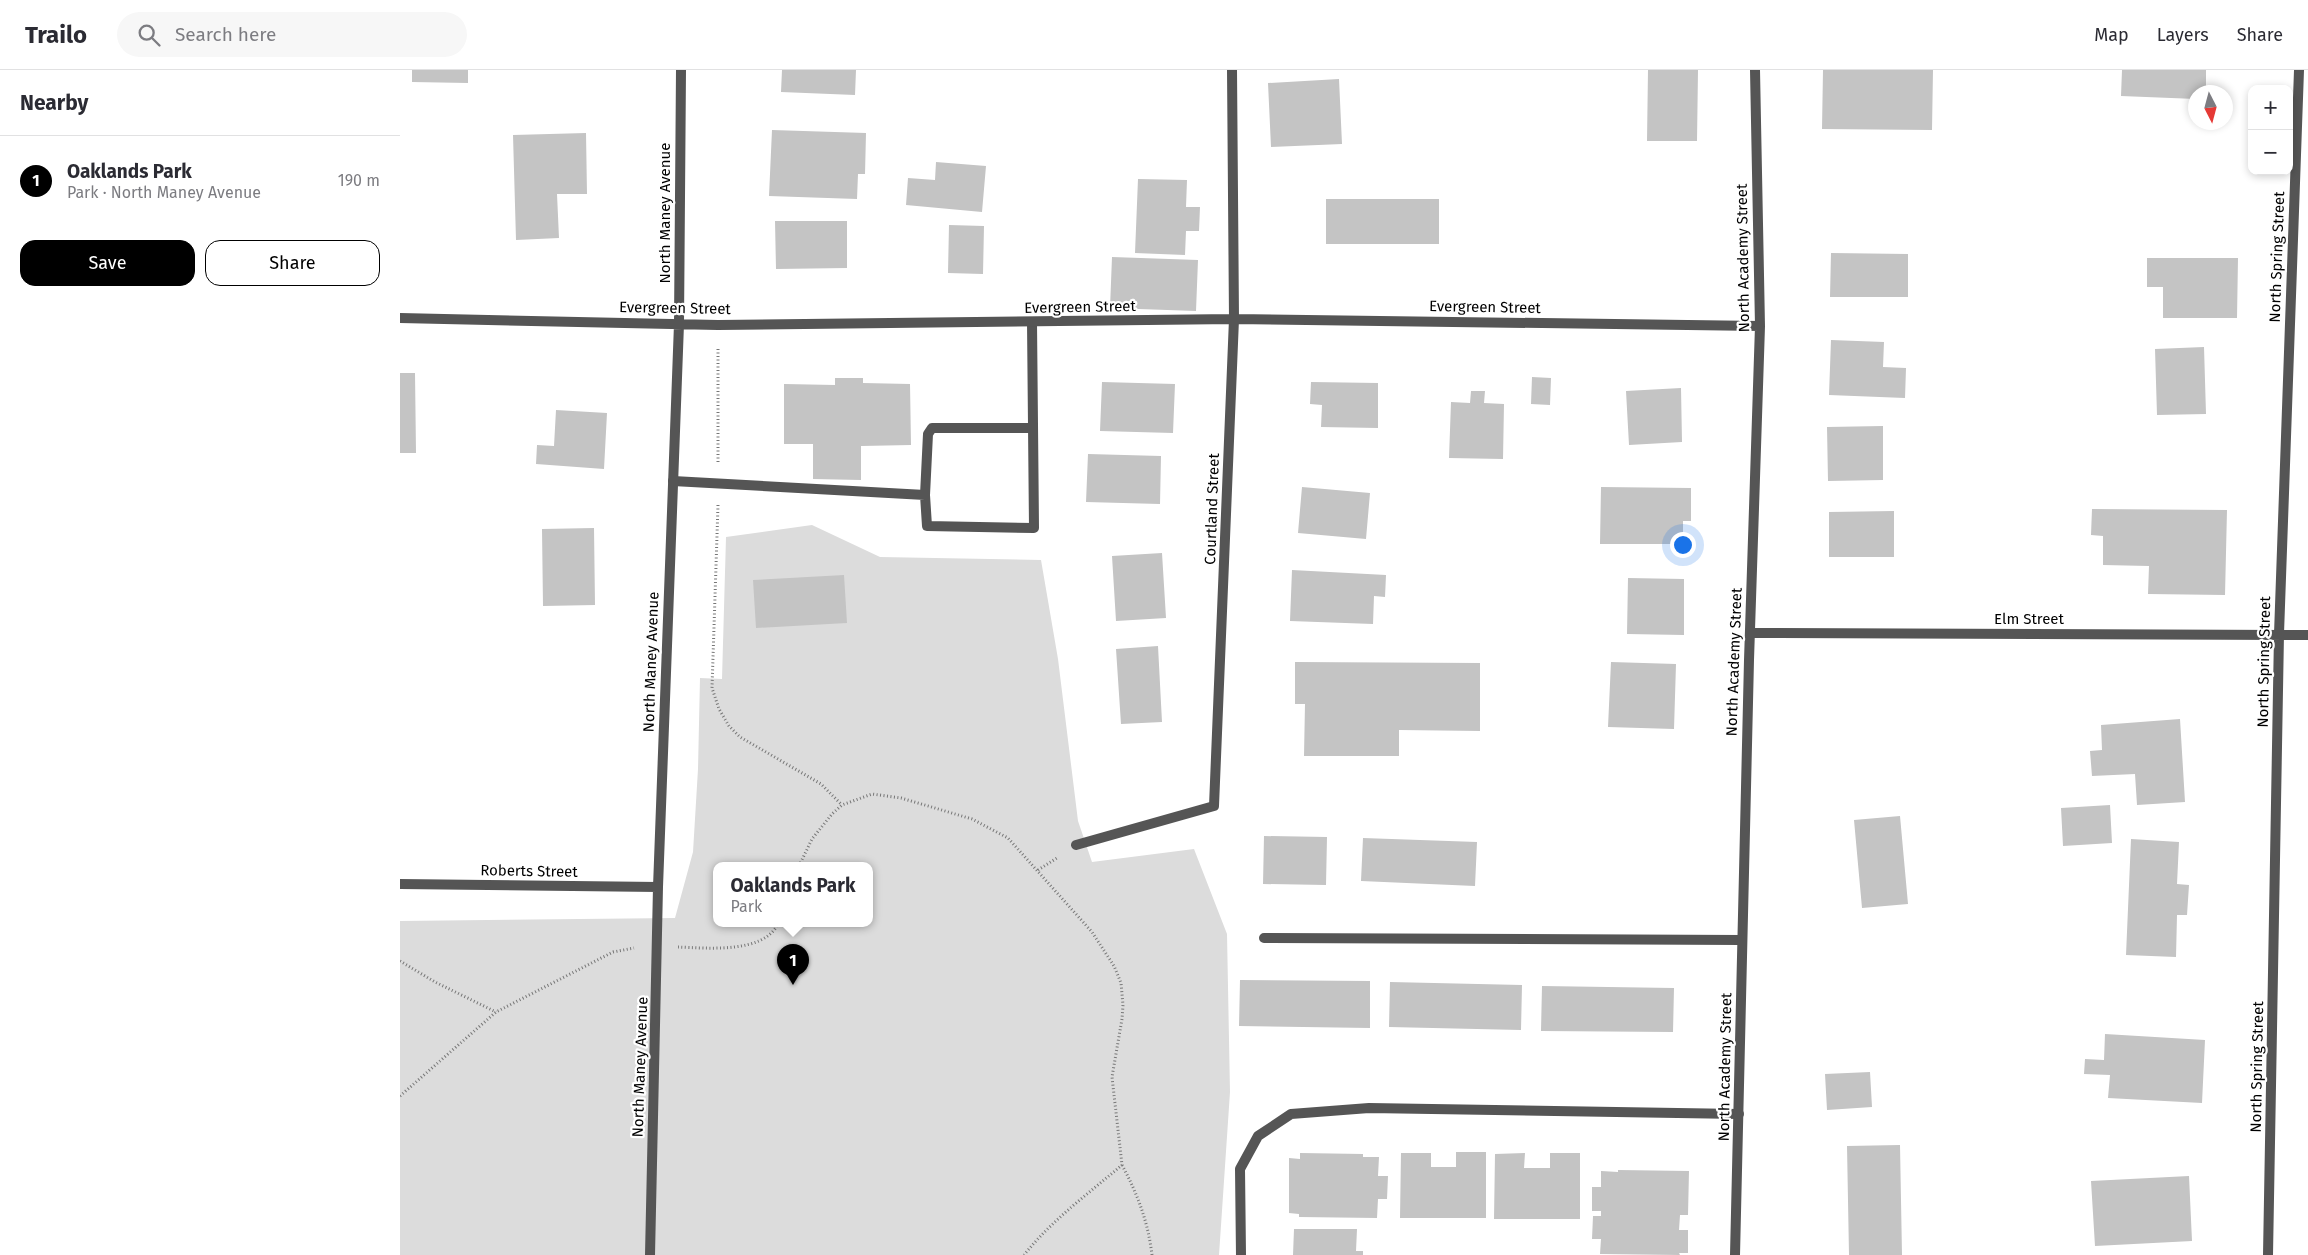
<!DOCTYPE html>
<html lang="en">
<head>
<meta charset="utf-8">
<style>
	:root { --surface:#fff; --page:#f7f7f7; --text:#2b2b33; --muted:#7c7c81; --line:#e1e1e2; --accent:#000 }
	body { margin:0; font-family:"Fira Sans",sans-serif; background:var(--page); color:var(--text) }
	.controls { position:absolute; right:15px; top:15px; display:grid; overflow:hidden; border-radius:10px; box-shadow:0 2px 8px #0003 }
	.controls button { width:45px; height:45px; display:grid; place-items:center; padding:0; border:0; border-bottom:1px solid var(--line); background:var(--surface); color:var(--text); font:25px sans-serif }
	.compass { position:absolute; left:1788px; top:15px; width:45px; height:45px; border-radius:50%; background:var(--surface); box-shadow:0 2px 8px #0003; rotate:174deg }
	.you { position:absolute; left:1282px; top:474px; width:18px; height:18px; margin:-12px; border:4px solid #fff; border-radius:50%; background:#1a73e8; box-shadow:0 0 0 8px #1a73e833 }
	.badge { display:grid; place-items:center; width:32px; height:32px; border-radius:50%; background:var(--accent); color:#fff; font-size:16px; font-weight:700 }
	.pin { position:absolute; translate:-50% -41px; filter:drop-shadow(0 1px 2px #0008) }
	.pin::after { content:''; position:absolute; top:26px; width:18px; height:15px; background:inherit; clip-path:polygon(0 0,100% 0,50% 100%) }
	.popup { position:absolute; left:313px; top:792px; width:160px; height:65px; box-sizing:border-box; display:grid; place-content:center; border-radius:10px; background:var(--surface); filter:drop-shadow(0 1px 4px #0005); font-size:16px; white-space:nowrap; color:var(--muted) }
	.popup b { font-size:19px; color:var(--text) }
	.popup::after { content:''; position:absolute; left:50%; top:100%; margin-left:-10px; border:10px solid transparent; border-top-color:var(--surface) }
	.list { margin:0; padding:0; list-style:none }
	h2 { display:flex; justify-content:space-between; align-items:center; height:65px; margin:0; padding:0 20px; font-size:21px }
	h2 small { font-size:16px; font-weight:400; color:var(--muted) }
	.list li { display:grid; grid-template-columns:32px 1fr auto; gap:15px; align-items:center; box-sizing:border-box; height:90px; padding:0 20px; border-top:1px solid var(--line) }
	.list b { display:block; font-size:19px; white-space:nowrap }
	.list p { margin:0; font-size:16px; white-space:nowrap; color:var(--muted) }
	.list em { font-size:16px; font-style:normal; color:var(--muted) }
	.actions { display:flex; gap:10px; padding:15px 20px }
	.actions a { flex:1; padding:11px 0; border:1px solid var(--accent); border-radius:15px; text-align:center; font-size:18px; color:var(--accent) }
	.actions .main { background:var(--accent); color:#fff }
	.icon { flex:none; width:28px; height:28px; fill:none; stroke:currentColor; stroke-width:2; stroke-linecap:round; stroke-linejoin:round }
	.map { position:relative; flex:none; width:1908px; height:1185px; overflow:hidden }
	header { display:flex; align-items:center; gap:30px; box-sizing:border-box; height:70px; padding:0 25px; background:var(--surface); border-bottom:1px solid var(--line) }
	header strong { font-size:24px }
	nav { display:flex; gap:28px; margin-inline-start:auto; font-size:18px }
	.search { width:350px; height:45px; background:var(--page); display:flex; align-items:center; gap:12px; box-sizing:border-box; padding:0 18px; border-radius:28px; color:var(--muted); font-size:19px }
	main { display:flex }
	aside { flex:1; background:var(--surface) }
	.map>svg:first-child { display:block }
	.green { fill:#dcdcdc; fill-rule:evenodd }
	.building { fill:#c4c4c4 }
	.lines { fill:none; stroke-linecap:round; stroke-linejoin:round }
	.path { stroke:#777; stroke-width:3; stroke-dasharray:1 2.5; stroke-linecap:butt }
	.lane { stroke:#555; stroke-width:10 }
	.street { stroke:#555; stroke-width:10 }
	.labels { text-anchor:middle; stroke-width:4.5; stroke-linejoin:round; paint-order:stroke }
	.street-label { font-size:15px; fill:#000; stroke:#fff }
</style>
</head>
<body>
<header>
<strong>Trailo</strong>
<div class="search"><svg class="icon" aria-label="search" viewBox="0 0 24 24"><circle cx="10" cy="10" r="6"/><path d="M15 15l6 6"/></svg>Search here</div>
<nav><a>Map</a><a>Layers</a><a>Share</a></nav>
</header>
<main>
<aside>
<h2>Nearby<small></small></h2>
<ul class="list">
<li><span class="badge">1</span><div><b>Oaklands Park</b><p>Park · North Maney Avenue</p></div><em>190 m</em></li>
</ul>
<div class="actions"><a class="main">Save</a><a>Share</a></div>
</aside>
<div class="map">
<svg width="1908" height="1185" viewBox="0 0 1908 1185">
	<rect width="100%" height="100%" fill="#fff"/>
	<path class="green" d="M 412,455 L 480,487 L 641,490 L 658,589 L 678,751 L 692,792 L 794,779 L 827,864 L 830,1022 L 819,1185 L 0,1185 L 0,851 L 275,848 L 293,782 L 298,699 L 300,608 L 322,609 L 326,467 ZM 317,796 L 469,796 L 469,854 L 317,854 Z"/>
	<path class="building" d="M 12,0 L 68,0 L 68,13 L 12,12 Z
		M 382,0 L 456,0 L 455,25 L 381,22 Z
		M 1248,0 L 1298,0 L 1297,71 L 1247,71 Z
		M 1423,0 L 1533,0 L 1532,60 L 1422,59 Z
		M 1722,0 L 1806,0 L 1806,22 L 1796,22 L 1796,29 L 1721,26 Z
		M 939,9 L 942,74 L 871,77 L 868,13 Z
		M 372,60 L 466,63 L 465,104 L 458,104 L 457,129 L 369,126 Z
		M 186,63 L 187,124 L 157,124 L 159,168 L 116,170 L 113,65 Z
		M 536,92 L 586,96 L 582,142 L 506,135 L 508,108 L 535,110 Z
		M 738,109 L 787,110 L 786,137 L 800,137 L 799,161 L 786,161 L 785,185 L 735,183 Z
		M 926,129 L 1039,129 L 1039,174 L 926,174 Z
		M 375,151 L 447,151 L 447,198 L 376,199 Z
		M 549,155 L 584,156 L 583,204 L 548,203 Z
		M 1431,183 L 1508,184 L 1508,227 L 1430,227 Z
		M 712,187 L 798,190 L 796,241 L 710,238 Z
		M 1747,188 L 1838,188 L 1837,248 L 1763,248 L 1763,217 L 1747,217 Z
		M 1431,270 L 1484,272 L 1483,297 L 1506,298 L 1505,328 L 1429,325 Z
		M 1804,277 L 1806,344 L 1757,345 L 1755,279 Z
		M 0,303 L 15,303 L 16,383 L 0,383 Z
		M 1132,307 L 1151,308 L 1150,335 L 1131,334 Z
		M 435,308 L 463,308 L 463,313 L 510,314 L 511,375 L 461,376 L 461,410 L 413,409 L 413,374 L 384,374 L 384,314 L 435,315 Z
		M 702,312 L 775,314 L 773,363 L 700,361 Z
		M 911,312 L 978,313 L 978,358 L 921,357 L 922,335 L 910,334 Z
		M 1281,318 L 1282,372 L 1229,375 L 1226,321 Z
		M 1071,321 L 1085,321 L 1084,333 L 1104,334 L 1103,389 L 1049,388 L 1051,332 L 1070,333 Z
		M 156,340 L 207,343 L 204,399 L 136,394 L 137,375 L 154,376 Z
		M 1483,356 L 1483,410 L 1428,411 L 1427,357 Z
		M 688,384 L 761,386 L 760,434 L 686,432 Z
		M 902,417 L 970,423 L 966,469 L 898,463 Z
		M 1201,417 L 1291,418 L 1291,451 L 1283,451 L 1283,474 L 1200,474 Z
		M 1692,439 L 1827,440 L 1825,525 L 1748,524 L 1749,496 L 1703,495 L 1703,466 L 1691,465 Z
		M 1494,441 L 1494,487 L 1429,487 L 1429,442 Z
		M 194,458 L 195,535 L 143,536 L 142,459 Z
		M 762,483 L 766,548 L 716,551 L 712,486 Z
		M 892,500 L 986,505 L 985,527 L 974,526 L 973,554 L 890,551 Z
		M 444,505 L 447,553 L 356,558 L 353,510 Z
		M 1228,508 L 1284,509 L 1284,565 L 1227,564 Z
		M 758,576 L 762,652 L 721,654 L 716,579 Z
		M 895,592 L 1080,593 L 1080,661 L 999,660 L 999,686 L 904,686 L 905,634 L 895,634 Z
		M 1211,592 L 1276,594 L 1274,659 L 1208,657 Z
		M 1780,649 L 1785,732 L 1737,735 L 1735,704 L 1692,706 L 1690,681 L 1702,680 L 1701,655 Z
		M 1710,735 L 1712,773 L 1663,776 L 1661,738 Z
		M 1500,746 L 1508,834 L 1462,838 L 1454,750 Z
		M 864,766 L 927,767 L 926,815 L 863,814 Z
		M 963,768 L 1077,772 L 1075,816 L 961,811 Z
		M 1731,769 L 1779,772 L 1777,814 L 1789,815 L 1787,845 L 1777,845 L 1776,887 L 1726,885 Z
		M 840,910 L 970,911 L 970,958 L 839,956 Z
		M 990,912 L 1122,915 L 1121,960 L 989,957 Z
		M 1142,916 L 1274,918 L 1273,962 L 1141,961 Z
		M 1705,964 L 1805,970 L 1802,1033 L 1708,1028 L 1710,1005 L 1684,1004 L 1685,989 L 1704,990 Z
		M 1470,1002 L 1472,1037 L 1427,1040 L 1425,1004 Z
		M 1500,1075 L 1502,1185 L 1449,1185 L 1447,1076 Z
		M 1056,1082 L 1086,1082 L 1086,1148 L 1000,1148 L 1001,1083 L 1031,1083 L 1031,1097 L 1056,1097 Z
		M 900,1083 L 963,1084 L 963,1087 L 979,1087 L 978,1106 L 988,1106 L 987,1129 L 978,1129 L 977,1148 L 899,1147 L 899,1144 L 889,1143 L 889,1088 L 900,1089 Z
		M 1125,1083 L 1124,1098 L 1150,1098 L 1150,1083 L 1180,1083 L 1180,1149 L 1094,1149 L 1095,1084 Z
		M 1218,1100 L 1289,1101 L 1288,1145 L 1280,1145 L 1279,1160 L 1288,1160 L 1288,1183 L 1279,1183 L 1280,1185 L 1200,1184 L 1201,1169 L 1192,1169 L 1193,1146 L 1201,1146 L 1201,1141 L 1192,1141 L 1192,1117 L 1201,1117 L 1201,1101 L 1218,1102 Z
		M 1789,1106 L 1792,1171 L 1695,1176 L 1691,1111 Z
		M 894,1159 L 957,1159 L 956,1181 L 963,1181 L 963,1185 L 893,1185 Z"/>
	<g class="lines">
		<path class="path" d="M 318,392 L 318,278
			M 318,435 L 312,618 L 319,639 L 329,656 L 340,667 L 421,714 L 442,735
			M 399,796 L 412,769 L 432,744 L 442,735 L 472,724 L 501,728 L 572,749 L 608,768 L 692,862 L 714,896 L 721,913 L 723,935 L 722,949 L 712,1007 L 722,1095 C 689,1123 652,1150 624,1185
			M 638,800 L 657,788
			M 278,877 C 307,878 363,884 378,854
			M 0,891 L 35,912 L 96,942
			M 0,1026 L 96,942 L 213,882 L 234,878
			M 722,1095 C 738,1125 748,1152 752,1185"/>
		<path class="lane" d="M 273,411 L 525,425 L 527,456 L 634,458 L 632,252
			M 525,425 L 528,364 L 532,358 L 633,358
			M 864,868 L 1342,870
			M 841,1185 L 840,1099 L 858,1066 L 891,1044 L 969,1038 L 1339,1044"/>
		<path class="street" d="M 0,248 L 318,255 L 834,249 L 1360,256
			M 1350,563 L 1908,565
			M 676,775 L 814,736 L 834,249 L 832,0
			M 0,814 L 258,817
			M 250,1185 L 258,817 L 279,254 L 281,0
			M 1335,1185 L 1349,590 L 1360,256 L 1355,0
			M 1868,1185 L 1879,564 L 1899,0"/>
	</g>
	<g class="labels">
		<g class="street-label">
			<text transform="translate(265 143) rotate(-90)" y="5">North Maney Avenue</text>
			<text transform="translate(1877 187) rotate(-88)" y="5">North Spring Street</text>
			<text transform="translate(1343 188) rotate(-91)" y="5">North Academy Street</text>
			<text transform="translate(680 237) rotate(-1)" y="5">Evergreen Street</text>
			<text transform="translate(1085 237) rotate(1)" y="5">Evergreen Street</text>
			<text transform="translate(275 238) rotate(1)" y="5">Evergreen Street</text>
			<text transform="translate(812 439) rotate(-88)" y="5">Courtland Street</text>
			<text x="1629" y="554">Elm Street</text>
			<text transform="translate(251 592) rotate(-88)" y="5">North Maney Avenue</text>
			<text transform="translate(1334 592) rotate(-88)" y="5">North Academy Street</text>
			<text transform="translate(1864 592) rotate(-89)" y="5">North Spring Street</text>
			<text transform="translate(129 801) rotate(1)" y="5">Roberts Street</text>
			<text transform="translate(240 997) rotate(-88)" y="5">North Maney Avenue</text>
			<text transform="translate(1325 997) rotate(-89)" y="5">North Academy Street</text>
			<text transform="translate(1857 997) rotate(-89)" y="5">North Spring Street</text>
		</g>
	</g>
</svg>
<div class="controls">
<button>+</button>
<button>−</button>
</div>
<svg class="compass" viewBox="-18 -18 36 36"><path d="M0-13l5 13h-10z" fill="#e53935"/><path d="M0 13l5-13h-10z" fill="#7c7c81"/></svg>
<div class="you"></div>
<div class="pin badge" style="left:393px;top:915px">1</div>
<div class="popup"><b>Oaklands Park</b>Park</div>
</div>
</main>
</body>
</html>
